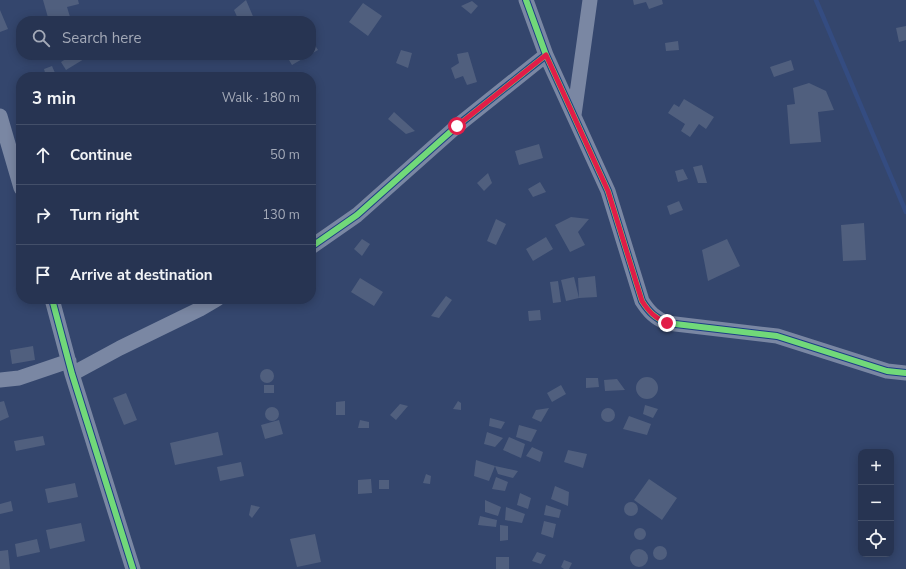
<!DOCTYPE html>
<html lang="en">
<head>
<meta charset="utf-8">
<style>
	:root { --surface:#273452; --page:#333f5c; --text:#f1f3f6; --muted:#a4aab8; --line:#434f69 }
	body { margin:0; font-family:"Nunito Sans",sans-serif; background:var(--page); color:var(--text) }
	.controls { position:absolute; right:12px; bottom:12px; display:grid; overflow:hidden; border-radius:8px; box-shadow:0 2px 10px #0003 }
	.controls button { width:36px; height:36px; display:grid; place-items:center; padding:0; border:0; border-bottom:1px solid var(--line); background:var(--surface); color:var(--text); font:20px sans-serif }
	.stop { position:absolute; width:12px; height:12px; margin:-9px; border:3px solid #e11d48; border-radius:50%; background:#fff }
	.stop.end { background:#e11d48; border-color:#fff; box-shadow:0 1px 4px #0008 }
	.list { margin:0; padding:0; list-style:none }
	h2 { display:flex; justify-content:space-between; align-items:center; height:52px; margin:0; padding:0 16px; font-size:17px }
	h2 small { font-size:13px; font-weight:400; color:var(--muted) }
	.list li { display:grid; grid-template-columns:26px 1fr auto; gap:12px; align-items:center; box-sizing:border-box; height:60px; padding:0 16px; border-top:1px solid var(--line) }
	.list b { display:block; font-size:15px; white-space:nowrap }
	.list em { font-size:13px; font-style:normal; color:var(--muted) }
	.icon { flex:none; width:22px; height:22px; fill:none; stroke:currentColor; stroke-width:2; stroke-linecap:round; stroke-linejoin:round }
	.map { position:relative; flex:none; width:906px; height:569px; overflow:hidden }
	.search { position:absolute; background:var(--surface); box-shadow:0 2px 10px #0003; left:16px; top:16px; width:300px; height:44px; display:flex; align-items:center; gap:10px; box-sizing:border-box; padding:0 14px; border-radius:16px; color:var(--muted); font-size:15px }
	.panel { position:absolute; background:var(--surface); box-shadow:0 2px 10px #0003; left:16px; top:72px; width:300px; height:232px; border-radius:16px }
	.map>svg:first-child { display:block }
	.lines { fill:none; stroke-linecap:round; stroke-linejoin:round }
	.stream { stroke:#344c81; stroke-width:4.5 }
	.building { fill:#505f7e }
	.minor { stroke:#7a87a3; stroke-width:15 }
	.cycleway-casing { stroke:#1c3d85; stroke-width:8 }
	.cycleway { stroke:#71d979; stroke-width:6 }
	.route { stroke:#e11d48; stroke-width:5 }
</style>
</head>
<body>
<div class="map">
<svg width="906" height="569" viewBox="0 0 906 569">
	<rect width="100%" height="100%" fill="#34466d"/>
	<g class="lines">
		<path class="stream" d="M 816,0 L 906,212"/>
	</g>
	<path class="building" d="M 43,0 L 78,0 L 79,4 L 67,7 L 70,17 L 49,21 Z
		M 246,0 L 255,21 L 239,21 L 234,10 Z
		M 633,0 L 662,0 L 663,4 L 649,9 L 646,2 L 634,5 Z
		M 472,1 L 478,6 L 471,14 L 461,6 Z
		M 363,3 L 382,16 L 368,36 L 349,22 Z
		M 0,10 L 8,29 L 0,32 Z
		M 906,26 L 906,40 L 899,42 L 896,28 Z
		M 311,39 L 318,50 L 311,54 Z
		M 678,41 L 679,50 L 666,51 L 665,43 Z
		M 401,50 L 412,53 L 408,68 L 396,63 Z
		M 468,52 L 477,82 L 467,85 L 463,76 L 455,79 L 451,68 L 459,63 L 457,54 Z
		M 72,55 L 89,55 L 89,56 L 66,70 L 61,62 Z
		M 286,55 L 309,55 L 292,65 Z
		M 791,60 L 794,70 L 774,77 L 770,67 Z
		M 52,66 L 55,73 L 46,76 L 44,69 Z
		M 809,83 L 826,91 L 834,110 L 818,112 L 821,142 L 790,144 L 787,105 L 795,104 L 793,88 Z
		M 684,99 L 714,117 L 706,129 L 699,124 L 690,137 L 681,131 L 685,124 L 668,113 L 674,104 L 679,107 Z
		M 394,112 L 415,131 L 406,134 L 388,119 Z
		M 539,144 L 543,158 L 519,165 L 515,151 Z
		M 702,165 L 707,183 L 698,183 L 693,167 Z
		M 683,169 L 688,179 L 678,182 L 675,171 Z
		M 488,173 L 492,183 L 484,191 L 477,183 Z
		M 540,182 L 546,192 L 533,197 L 528,189 Z
		M 679,201 L 683,210 L 670,215 L 667,206 Z
		M 571,217 L 589,219 L 578,232 L 585,245 L 570,252 L 555,225 Z
		M 496,219 L 506,224 L 496,245 L 487,241 Z
		M 864,223 L 866,260 L 843,261 L 841,225 Z
		M 546,237 L 553,249 L 533,261 L 526,249 Z
		M 362,239 L 370,244 L 362,256 L 354,249 Z
		M 727,239 L 740,266 L 708,281 L 702,250 Z
		M 595,276 L 597,297 L 579,298 L 578,278 Z
		M 574,277 L 579,298 L 566,301 L 561,280 Z
		M 360,278 L 383,292 L 374,306 L 351,292 Z
		M 558,281 L 561,302 L 553,303 L 550,282 Z
		M 446,296 L 452,300 L 439,318 L 431,316 Z
		M 540,310 L 541,320 L 529,321 L 528,311 Z
		M 33,346 L 35,360 L 12,364 L 10,350 Z
		M260 376a7 7 0 1 1 14 0a7 7 0 1 1-14 0Z
		M636 388a11 11 0 1 1 22 0a11 11 0 1 1-22 0Z
		M 586,378 L 598,378 L 599,387 L 586,388 Z
		M 617,379 L 625,390 L 605,391 L 604,380 Z
		M 264,385 L 274,385 L 274,393 L 264,393 Z
		M 561,385 L 566,394 L 552,402 L 547,393 Z
		M 126,393 L 137,420 L 124,425 L 113,398 Z
		M 4,401 L 9,417 L 0,421 L 0,402 Z
		M 345,401 L 345,415 L 336,415 L 336,402 Z
		M 458,401 L 461,403 L 461,410 L 453,409 Z
		M 400,404 L 408,406 L 396,420 L 390,415 Z
		M 645,405 L 658,409 L 653,418 L 643,414 Z
		M265 414a7 7 0 1 1 14 0a7 7 0 1 1-14 0Z
		M601 415a7 7 0 1 1 14 0a7 7 0 1 1-14 0Z
		M 549,408 L 541,422 L 532,418 L 536,410 Z
		M 629,416 L 651,424 L 647,435 L 623,429 Z
		M 490,418 L 505,422 L 501,429 L 489,426 Z
		M 279,420 L 283,434 L 265,439 L 261,425 Z
		M 360,420 L 369,422 L 369,428 L 358,428 Z
		M 519,425 L 537,430 L 531,442 L 516,437 Z
		M 218,432 L 223,455 L 175,465 L 170,443 Z
		M 487,432 L 503,438 L 495,447 L 484,444 Z
		M 43,436 L 45,445 L 16,451 L 14,441 Z
		M 509,437 L 525,444 L 521,458 L 503,450 Z
		M 532,447 L 543,452 L 540,462 L 526,456 Z
		M 568,450 L 587,454 L 583,468 L 564,462 Z
		M 476,460 L 495,466 L 489,481 L 474,476 Z
		M 241,462 L 244,476 L 220,481 L 217,467 Z
		M 495,466 L 518,471 L 513,478 L 498,474 Z
		M 426,474 L 431,476 L 430,484 L 423,483 Z
		M 496,477 L 508,482 L 505,491 L 492,489 Z
		M 371,479 L 372,493 L 358,494 L 358,480 Z
		M 649,479 L 677,498 L 662,520 L 634,500 Z
		M 379,480 L 389,480 L 389,489 L 379,489 Z
		M 75,483 L 78,497 L 48,503 L 45,489 Z
		M 555,486 L 569,492 L 568,506 L 551,499 Z
		M 520,493 L 531,498 L 528,509 L 517,505 Z
		M 485,500 L 501,507 L 498,516 L 485,512 Z
		M 11,501 L 13,511 L 0,514 L 0,504 Z
		M624 509a7 7 0 1 1 14 0a7 7 0 1 1-14 0Z
		M 251,505 L 260,507 L 252,518 L 249,515 Z
		M 546,505 L 561,510 L 559,518 L 544,515 Z
		M 506,507 L 525,514 L 522,523 L 505,520 Z
		M 480,516 L 497,520 L 496,527 L 478,525 Z
		M 544,521 L 556,524 L 553,538 L 541,534 Z
		M 81,523 L 85,541 L 50,549 L 46,530 Z
		M 500,525 L 508,526 L 508,540 L 500,541 Z
		M634 534a6 6 0 1 1 12 0a6 6 0 1 1-12 0Z
		M 315,534 L 321,562 L 297,567 L 290,539 Z
		M 37,539 L 40,552 L 17,557 L 15,544 Z
		M653 553a7 7 0 1 1 14 0a7 7 0 1 1-14 0Z
		M630 558a9 9 0 1 1 18 0a9 9 0 1 1-18 0Z
		M 8,550 L 10,569 L 0,569 L 0,551 Z
		M 537,552 L 546,555 L 541,564 L 532,561 Z
		M 496,557 L 509,557 L 509,569 L 496,569 Z
		M 564,560 L 572,563 L 569,569 L 564,569 L 561,567 Z"/>
	<g class="lines">
		<path class="minor" d="M 526,0 L 546,55 L 608,191 L 642,301 C 649,312 655,318 667,323 L 777,336 L 887,371 L 906,373
			M 574,115 L 590,0
			M 0,116 L 21,188
			M 311,247 L 357,215 L 457,126 L 546,55
			M 52,299 L 72,374 L 133,569
			M 72,374 L 120,348 L 200,309 L 217,299
			M 0,380 L 19,378 L 69,361"/>
		<g class="cycleway-casing">
			<path id="cycleway" d="M 526,0 L 546,55 L 608,191 L 642,301 C 649,312 655,318 667,323 L 777,336 L 887,371 L 906,373
				M 311,247 L 357,215 L 457,126 L 546,55
				M 52,299 L 72,374 L 133,569"/>
		</g>
		<use href="#cycleway" class="cycleway"/>
	</g>
	<g class="lines">
		<path class="route" d="M 457,126 L 546,55 L 608,191 L 642,301 C 649,312 655,318 667,323"/>
	</g>
</svg>
<div class="controls">
<button>+</button>
<button>−</button>
<button><svg class="icon" aria-label="locate" viewBox="0 0 24 24"><circle cx="12" cy="12" r="6"/><path d="M12 2v4M12 18v4M2 12h4M18 12h4"/></svg></button>
</div>
<div class="stop" style="left:457px;top:126px"></div>
<div class="stop end" style="left:667px;top:323px"></div>
<div class="search"><svg class="icon" aria-label="search" viewBox="0 0 24 24"><circle cx="10" cy="10" r="6"/><path d="M15 15l6 6"/></svg>Search here</div>
<section class="panel">
<h2>3 min<small>Walk · 180 m</small></h2>
<ul class="list">
<li><svg class="icon" aria-label="ahead" viewBox="0 0 24 24"><path d="M12 20V5M6 11l6-6 6 6"/></svg><div><b>Continue</b></div><em>50 m</em></li>
<li><svg class="icon" aria-label="right" viewBox="0 0 24 24"><path d="M7 20v-9h11M14 6l5 5-5 5"/></svg><div><b>Turn right</b></div><em>130 m</em></li>
<li><svg class="icon" aria-label="arrive" viewBox="0 0 24 24"><path d="M6 21V4h12l-3 4 3 4H6"/></svg><div><b>Arrive at destination</b></div></li>
</ul>
</section>
</div>
</body>
</html>
